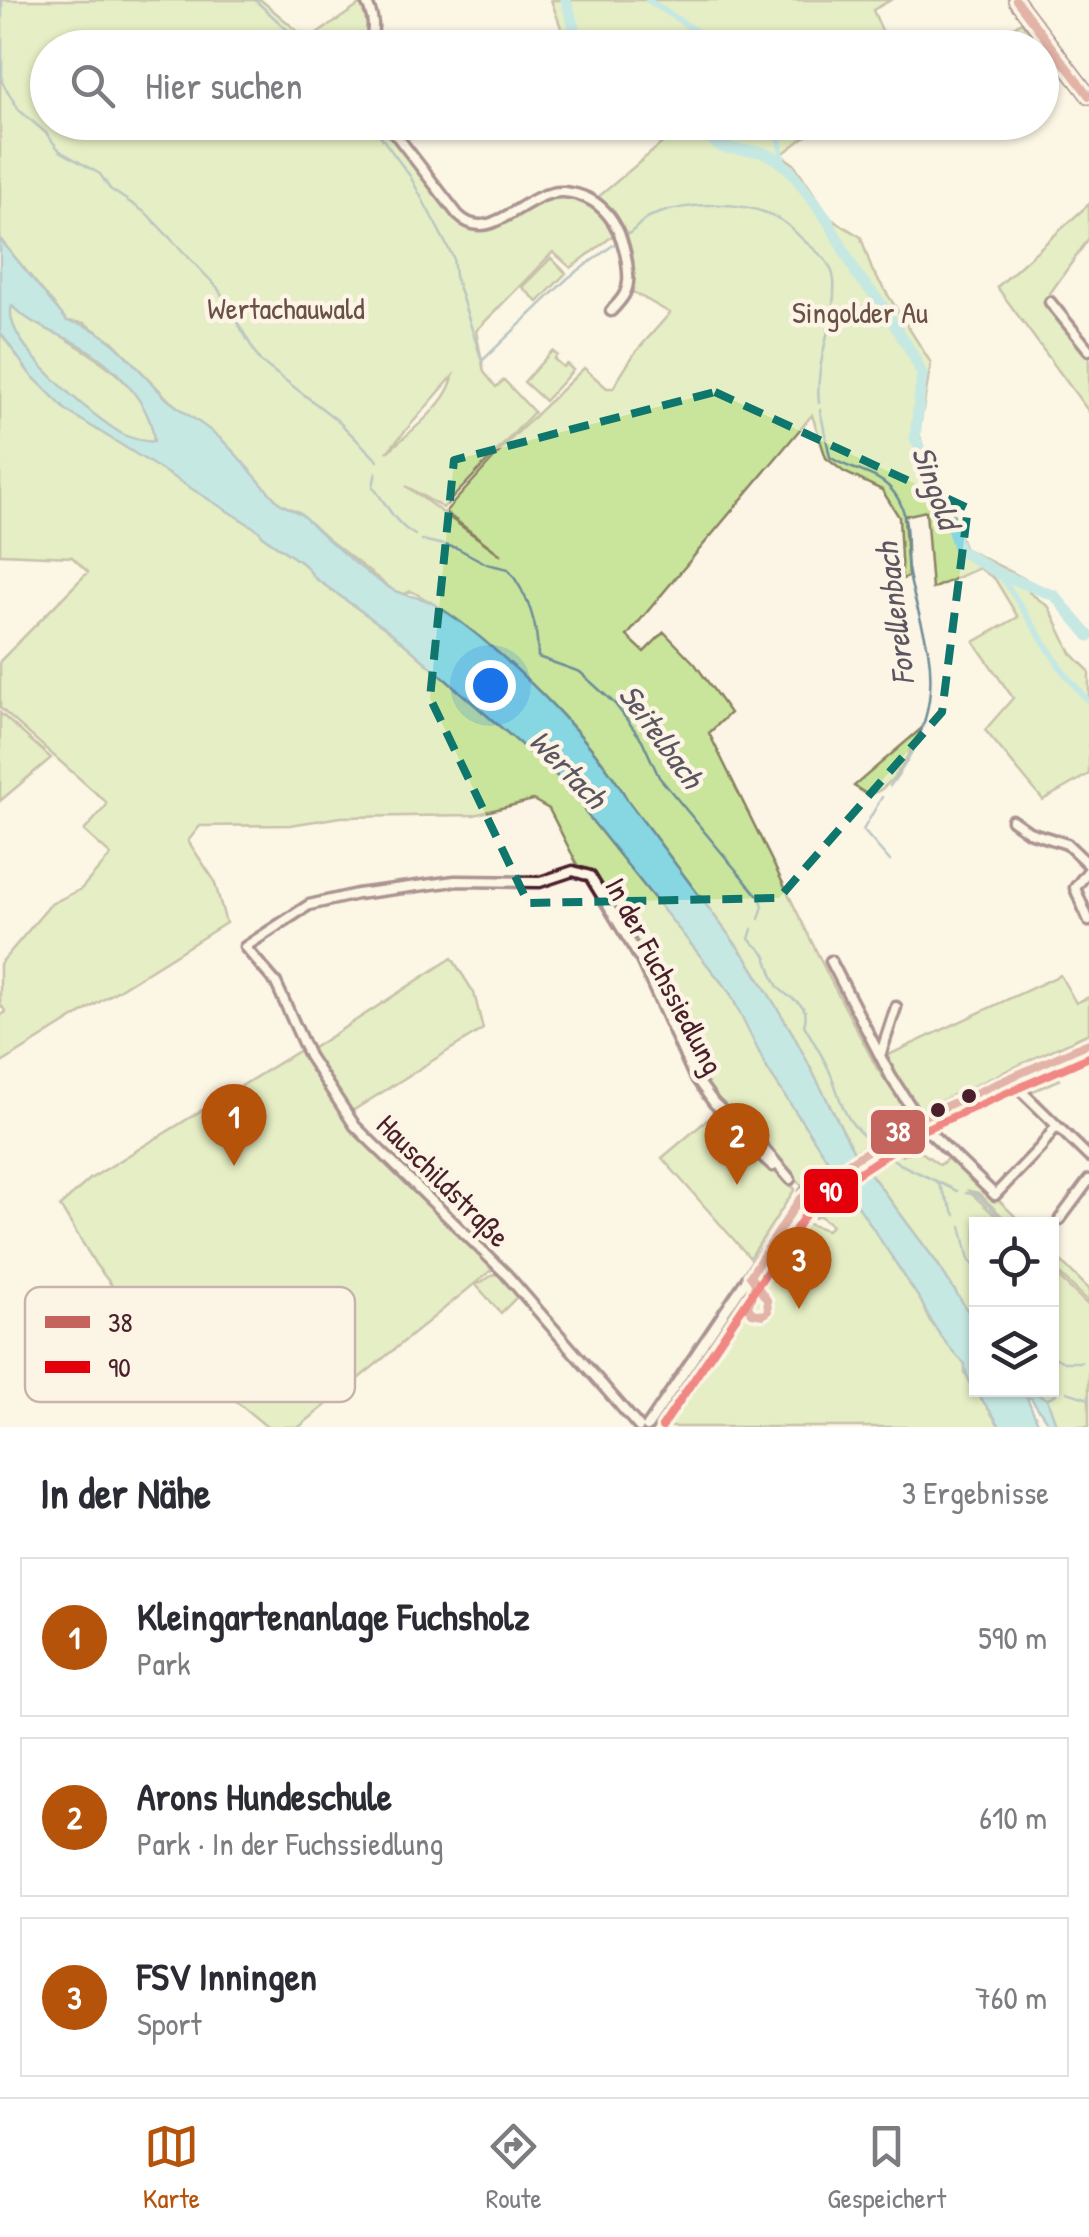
<!DOCTYPE html>
<html lang="de">
<head>
<meta charset="utf-8">
<style>
	:root { --surface:#fff; --page:#f2f2f3; --text:#2b2b33; --muted:#7c7c81; --line:#e1e1e2; --accent:#b45309 }
	body { margin:0; font-family:"Patrick Hand",sans-serif; background:var(--page); color:var(--text) }
	.controls { position:absolute; right:30px; bottom:30px; display:grid; overflow:hidden; border-radius:0px; box-shadow:0 2px 8px #0004 }
	.controls button { width:90px; height:90px; display:grid; place-items:center; padding:0; border:0; border-bottom:2px solid var(--line); background:var(--surface); color:var(--text); font:50px sans-serif }
	.you { position:absolute; left:490px; top:685px; width:35px; height:35px; margin:-25px; border:8px solid #fff; border-radius:50%; background:#1a73e8; box-shadow:0 0 0 15px #1a73e833 }
	.badge { display:grid; place-items:center; width:65px; height:65px; border-radius:50%; background:var(--accent); color:#fff; font-size:32px; font-weight:700 }
	.pin { position:absolute; translate:-50% -82px; filter:drop-shadow(0 2px 5px #0008) }
	.pin::after { content:''; position:absolute; top:52px; width:35px; height:30px; background:inherit; clip-path:polygon(0 0,100% 0,50% 100%) }
	.list { margin:0; padding:0; list-style:none }
	h2 { display:flex; justify-content:space-between; align-items:center; height:130px; margin:0; padding:0 40px; font-size:42px }
	h2 small { font-size:32px; font-weight:400; color:var(--muted) }
	.list li { display:grid; grid-template-columns:65px 1fr auto; gap:30px; align-items:center; box-sizing:border-box; height:160px; margin:0 20px 20px; padding:0 20px; border:2px solid var(--line); border-radius:0px }
	.list b { display:block; font-size:38px; white-space:nowrap }
	.list p { margin:0; font-size:32px; white-space:nowrap; color:var(--muted) }
	.list em { font-size:32px; font-style:normal; color:var(--muted) }
	.icon { flex:none; width:55px; height:55px; fill:none; stroke:currentColor; stroke-width:2; stroke-linecap:round; stroke-linejoin:round }
	.map { position:relative; flex:none; width:1089px; height:1427px; overflow:hidden }
	.search { position:absolute; background:var(--surface); box-shadow:0 2px 8px #0004; left:30px; right:30px; top:30px; height:110px; display:flex; align-items:center; gap:25px; box-sizing:border-box; padding:0 35px; border-radius:55px; color:var(--muted); font-size:38px }
	.sheet { height:670px; background:var(--surface) }
	nav { display:flex; justify-content:space-around; align-items:center; box-sizing:border-box; height:140px; border-top:2px solid var(--line); background:var(--surface); font-size:28px; color:var(--muted) }
	nav a { display:grid; justify-items:center; gap:5px }
	nav .on { color:var(--accent) }
	.map>svg:first-child { display:block }
	.green { fill:#c9e59b; stroke:#8a8263; stroke-width:2.5; fill-rule:evenodd }
	.water { fill:#86d7e1; stroke:#6e8d98; stroke-width:2.5; fill-rule:evenodd }
	.lines { fill:none; stroke-linecap:round; stroke-linejoin:round }
	.stream { stroke:#6e8d98; stroke-width:2.5 }
	.canal { stroke:#86d7e1; stroke-width:6 }
	.river { stroke:#86d7e1; stroke-width:11 }
	.minor-casing { stroke:#4a1f2b; stroke-width:15 }
	.major-casing { stroke:#4a1f2b; stroke-width:18 }
	.minor { stroke:#fcf5e5; stroke-width:8 }
	.major { stroke:#fcf5e5; stroke-width:10 }
	.bus-1-casing { stroke:#fcf5e5; stroke-width:15 }
	.bus-2-casing { stroke:#fcf5e5; stroke-width:15 }
	.bus-1 { stroke:#c4645c; stroke-width:8 }
	.bus-2 { stroke:#e3000b; stroke-width:8 }
	.marked { fill:none; stroke:#0f766e; stroke-width:8; stroke-dasharray:20 12; stroke-linejoin:round }
	.bus-dot { fill:#4a1f2b; stroke:#fcf5e5; stroke-width:4 }
	.labels { text-anchor:middle; stroke-width:9; stroke-linejoin:round; paint-order:stroke }
	.park-label { font-size:30px; fill:#6a5047; stroke:#fcf5e5 }
	.street-label { font-size:30px; fill:#4a1f2b; stroke:#fcf5e5 }
	.water-label { font-size:32px; font-style:italic; fill:#5c5662; stroke:#fcf5e5 }
	.key { fill:#fcf5e5; stroke:#c7b5ad; stroke-width:2.5 }
	.key-label { font-size:28px; fill:#4a1f2b }
	.line-badge { stroke:#fcf5e5; stroke-width:4 }
	.badge-label { font-size:28px; text-anchor:middle; font-weight:bold; fill:#fff }
</style>
</head>
<body>
<div class="map">
<svg width="1089" height="1427" viewBox="0 0 1089 1427">
	<rect width="100%" height="100%" fill="#fcf5e5"/>
	<filter id="ink" filterUnits="userSpaceOnUse"><feTurbulence type="fractalNoise" baseFrequency=".01" numOctaves="2"/><feDisplacementMap in="SourceGraphic" scale="20" xChannelSelector="R" yChannelSelector="G"/><feConvolveMatrix kernelMatrix="1 2 1 2 8 2 1 2 1" color-interpolation-filters="sRGB"/></filter>
	<g filter="url(#ink)">
		<path class="green" d="M 0,0 L 261,0 L 308,40 L 364,2 L 372,27 L 366,47 L 48,48 L 48,122 L 384,123 L 457,215 L 478,228 L 526,204 L 560,193 L 596,199 L 686,123 L 823,123 L 781,155 L 794,164 L 830,218 L 861,237 L 872,270 L 931,363 L 919,432 L 925,456 L 949,501 L 964,548 L 1033,583 L 1029,592 L 1049,607 L 1071,653 L 1089,671 L 1089,774 L 1043,800 L 985,730 L 1013,698 L 974,642 L 1018,617 L 995,579 L 979,568 L 932,589 L 926,511 L 904,516 L 908,577 L 902,579 L 899,517 L 882,490 L 844,472 L 826,458 L 812,415 L 627,636 L 644,652 L 664,632 L 695,664 L 730,713 L 709,733 L 829,977 L 877,1068 L 904,1107 L 905,1117 L 902,1121 L 854,1152 L 793,1034 L 749,962 L 628,801 C 593,735 478,625 411,591 L 405,594 L 394,591 L 316,530 L 299,512 L 281,505 L 221,440 L 171,402 L 113,342 L 84,323 L 67,321 L 0,239 ZM 619,231 L 628,289 L 670,313 L 634,354 L 613,388 L 607,388 L 584,368 L 513,437 L 445,512 L 501,555 L 406,486 L 443,508 L 534,412 L 504,380 L 496,387 L 484,372 L 476,331 L 553,252 L 571,268 ZM 453,376 C 448,404 408,434 387,452 Z
			M 551,0 L 891,0 L 873,10 L 889,47 L 568,47 Z
			M 1021,22 L 1035,38 L 1022,47 L 986,47 Z
			M 1089,204 L 1089,238 L 1044,302 L 1089,355 L 1089,412 L 997,287 Z
			M 551,258 L 566,273 L 538,302 L 522,287 Z
			M 13,306 C 61,340 150,373 154,442 C 143,442 133,440 123,435 C 89,416 8,350 9,308 Z
			M 0,332 L 30,374 L 91,425 L 259,530 L 265,538 L 305,565 L 315,578 L 392,633 L 579,795 L 585,812 L 730,993 L 768,1070 L 832,1166 L 802,1186 L 731,1119 L 693,1073 L 657,989 L 585,872 L 579,868 L 549,809 L 533,800 L 474,815 L 341,817 L 290,825 L 200,826 L 188,841 L 214,880 L 226,923 L 0,1064 L 0,1016 L 6,1012 L 0,1004 L 0,964 L 51,904 L 81,889 L 111,855 L 84,831 L 106,806 L 106,802 L 0,708 L 0,661 L 88,572 L 72,557 L 0,554 Z
			M 552,351 L 557,355 L 554,359 L 563,367 L 567,364 L 573,370 L 545,401 L 524,382 Z
			M 0,713 L 51,758 L 0,801 Z
			M 922,728 C 911,750 894,790 868,795 L 854,786 Z
			M 452,958 L 474,993 L 483,1029 L 349,1113 L 310,1050 Z
			M 1060,975 L 1076,1003 L 1089,997 L 1089,1033 L 919,1111 L 884,1057 Z
			M 300,1050 L 357,1132 L 494,1268 L 299,1427 L 267,1427 L 232,1398 L 199,1381 L 164,1352 L 96,1265 L 60,1206 L 90,1179 Z
			M 1052,1066 L 1059,1080 L 1026,1094 L 1020,1084 L 1022,1080 Z
			M 713,1115 L 795,1189 L 750,1258 L 662,1158 Z
			M 917,1128 L 925,1138 L 913,1137 L 895,1145 L 902,1156 L 917,1149 L 940,1165 L 948,1158 L 933,1140 L 935,1138 L 1023,1224 L 1010,1224 L 978,1193 L 969,1191 L 1004,1224 L 976,1224 L 976,1324 L 937,1263 L 861,1161 Z
			M 839,1176 L 921,1301 L 930,1321 L 965,1364 L 965,1373 L 1000,1427 L 656,1427 L 799,1221 L 827,1230 L 832,1225 L 820,1216 L 815,1218 L 815,1212 L 804,1204 Z
			M 1052,1252 L 1089,1289 L 1089,1302 L 1052,1267 Z
			M 1052,1271 L 1089,1306 L 1089,1427 L 1057,1427 L 1041,1398 L 1030,1390 L 1052,1390 Z
			M 495,1274 L 506,1278 L 517,1297 L 501,1313 L 476,1285 Z"/>
		<path class="water" d="M 0,239 L 67,321 C 110,327 136,369 166,398 C 183,413 204,424 221,439 C 241,458 258,481 277,501 C 285,508 295,509 303,516 C 330,542 359,569 391,589 C 404,597 420,596 432,603 C 490,636 597,742 628,801 L 749,962 L 793,1034 L 854,1152 L 937,1263 L 976,1324 L 976,1390 L 1030,1390 L 1047,1399 L 1057,1427 L 1051,1427 L 1031,1398 L 1027,1398 L 1040,1427 L 1000,1427 C 993,1408 965,1388 965,1364 C 947,1347 932,1325 921,1301 L 768,1070 L 730,993 L 585,812 L 579,795 L 392,633 L 315,578 L 305,565 L 265,538 L 258,530 L 67,411 L 30,374 L 0,332 ZM 12,306 C 31,325 57,333 80,345 C 112,363 153,404 154,442 C 143,441 134,440 124,435 C 95,419 0,341 12,306 Z"/>
		<g class="lines">
			<path class="stream" d="M 2,0 L 2,82 L 19,110 L 46,133 L 60,151 L 100,174 L 110,189 L 146,213 L 217,287 L 260,361 L 337,420 L 378,461
				M 255,0 L 307,48
				M 370,122 L 410,176 L 453,257 L 455,276 L 482,361 L 568,278 L 616,243
				M 627,235 C 636,230 641,220 651,216 C 687,202 744,199 779,219 C 790,225 799,237 808,244 C 820,254 833,264 834,281 C 837,317 814,363 819,403
				M 820,410 L 830,457 C 851,472 879,471 895,494 C 911,516 905,542 908,568 C 912,596 923,622 928,650 C 937,703 921,745 890,786
				M 376,472 L 373,487 C 388,506 394,523 415,535
				M 422,540 L 457,548 L 487,564 L 508,569 C 529,596 538,624 538,657 L 580,672 L 615,704 L 642,740 L 659,777 L 761,900 L 763,906 L 759,919
				M 882,797 L 863,830 L 890,861
				M 752,929 L 749,939 C 754,945 762,948 766,957 C 770,966 772,979 779,988 C 790,1001 812,1002 804,1025 C 811,1037 818,1049 824,1060 C 841,1090 837,1113 865,1137
				M 885,1154 L 900,1164 L 957,1191
				M 937,1181 L 955,1215
				M 966,1193 L 977,1195 L 1008,1224
				M 961,1226 L 969,1260 L 976,1269
				M 1052,1356 L 1064,1362 L 1081,1362
				M 1088,1361 L 1089,1361
				M 1067,1392 L 1089,1399
				M 1047,1399 L 1056,1394"/>
			<path class="canal" d="M 648,0 L 702,35 L 708,48
				M 777,122 L 783,164
				M 1000,574 L 1064,673 L 1089,702"/>
			<path class="river" d="M 566,0 L 580,48
				M 701,122 L 715,143 L 724,148 L 761,152 L 774,157 L 791,171 L 828,221 L 856,273 L 880,302 L 912,353 L 922,374 L 915,438 L 942,496 L 959,550 L 1000,574 L 1055,596 L 1089,636"/>
			<g class="minor-casing">
				<path id="minor" d="M 365,0 C 374,16 376,30 368,48
					M 386,122 L 458,215 C 491,248 525,189 564,192 C 604,196 621,226 627,262 C 628,272 630,283 625,293 C 622,300 616,305 611,311
					M 1050,302 L 1089,350
					M 1012,820 L 1029,832 L 1067,844 L 1089,865
					M 1089,870 L 1075,888 L 1089,921
					M 831,961 L 891,1077 L 924,1127 L 995,1195 L 1041,1147 L 1056,1126
					M 880,1056 L 896,1007
					M 1008,1078 L 1089,1157
					M 728,1125 L 773,1166
					M 1060,1219 L 1089,1180
					M 639,1427 L 505,1273 L 355,1126 L 309,1056 L 276,983 L 245,947 L 309,905 L 357,894 L 455,881 L 540,882 L 573,871 L 590,876 L 641,960 L 693,1074 L 714,1103 L 764,1149 L 790,1179
					M 647,1427 L 805,1193 L 919,1118 L 1089,1043"/>
			</g>
			<g class="major-casing">
				<path id="major" d="M 1016,0 L 1089,96"/>
			</g>
			<use href="#minor" class="minor"/>
			<use href="#major" class="major"/>
			<g class="bus-1-casing">
				<path id="bus-1" d="M 1016,0 L 1089,96
					M 750,1276 L 799,1200 L 827,1177 L 919,1118 L 1089,1043
					M 750,1276 L 767,1300 L 768,1311 L 763,1315 L 752,1313 L 748,1307 L 755,1285"/>
			</g>
			<g class="bus-2-casing">
				<path id="bus-2" d="M 662,1427 L 814,1202 L 925,1129 L 1089,1057"/>
			</g>
			<use href="#bus-1" class="bus-1"/>
			<use href="#bus-2" class="bus-2"/>
		</g>
	</g>
	<path d="M0 0H1089V1427H0ZM 715,392 L 968,508 L 942,712 L 779,898 L 528,903 L 430,698 L 454,460 Z" fill="#fcf5e5" fill-opacity=".55" fill-rule="evenodd"/>
	<path class="marked" d="M 715,392 L 968,508 L 942,712 L 779,898 L 528,903 L 430,698 L 454,460 Z"/>
	<g class="bus-dot">
		<circle cx="969" cy="1096" r="9"/>
		<circle cx="938" cy="1110" r="9"/>
	</g>
	<g class="labels">
		<g class="park-label">
			<text x="286" y="319">Wertachauwald</text>
			<text x="860" y="323">Singolder Au</text>
		</g>
		<g class="street-label">
			<text transform="translate(664 976) rotate(62)" y="10">In der Fuchssiedlung</text>
			<text transform="translate(443 1181) rotate(45)" y="10">Hauschildstraße</text>
		</g>
		<g class="water-label">
			<text transform="translate(936 487) rotate(70)" y="11">Singold</text>
			<text transform="translate(895 614) rotate(-97)" y="11">Forellenbach</text>
			<text transform="translate(661 736) rotate(54)" y="11">Seitelbach</text>
			<text transform="translate(568 769) rotate(46)" y="11">Wertach</text>
		</g>
	</g>
	<rect x="25" y="1287" width="330" height="115" rx="15" class="key"/>
	<rect x="45" y="1316" width="45" height="12" fill="#c4645c"/>
	<rect x="45" y="1361" width="45" height="12" fill="#e3000b"/>
	<g class="key-label">
		<text x="108" y="1332">38</text>
		<text x="108" y="1377">90</text>
	</g>
	<g class="line-badge">
		<rect x="869" y="1108" width="58" height="48" rx="10" fill="#c4645c"/>
		<rect x="802" y="1167" width="58" height="48" rx="10" fill="#e3000b"/>
	</g>
	<g class="badge-label">
		<text x="898" y="1141">38</text>
		<text x="831" y="1201">90</text>
	</g>
</svg>
<div class="controls">
<button><svg class="icon" aria-label="locate" viewBox="0 0 24 24"><circle cx="12" cy="12" r="6"/><path d="M12 2v4M12 18v4M2 12h4M18 12h4"/></svg></button>
<button><svg class="icon" aria-label="layers" viewBox="0 0 24 24"><path d="M12 4l9 5-9 5-9-5zM3 14l9 5 9-5"/></svg></button>
</div>
<div class="you"></div>
<div class="pin badge" style="left:234px;top:1166px">1</div>
<div class="pin badge" style="left:737px;top:1185px">2</div>
<div class="pin badge" style="left:799px;top:1309px">3</div>
<div class="search"><svg class="icon" aria-label="search" viewBox="0 0 24 24"><circle cx="10" cy="10" r="6"/><path d="M15 15l6 6"/></svg>Hier suchen</div>
</div>
<section class="sheet">
<h2>In der Nähe<small>3 Ergebnisse</small></h2>
<ul class="list">
<li><span class="badge">1</span><div><b>Kleingartenanlage Fuchsholz</b><p>Park</p></div><em>590 m</em></li>
<li><span class="badge">2</span><div><b>Arons Hundeschule</b><p>Park · In der Fuchssiedlung</p></div><em>610 m</em></li>
<li><span class="badge">3</span><div><b>FSV Inningen</b><p>Sport</p></div><em>760 m</em></li>
</ul>
</section>
<nav>
<a class="on"><svg class="icon" aria-label="map" viewBox="0 0 24 24"><path d="M3 6l6-2 6 2 6-2v14l-6 2-6-2-6 2zM9 4v14M15 6v14"/></svg>Karte</a>
<a><svg class="icon" aria-label="directions" viewBox="0 0 24 24"><path d="M12 3l9 9-9 9-9-9zM9 14v-3h6M13 9l2 2-2 2"/></svg>Route</a>
<a><svg class="icon" aria-label="saved" viewBox="0 0 24 24"><path d="M7 4h10v16l-5-4-5 4z"/></svg>Gespeichert</a>
</nav>
</body>
</html>
